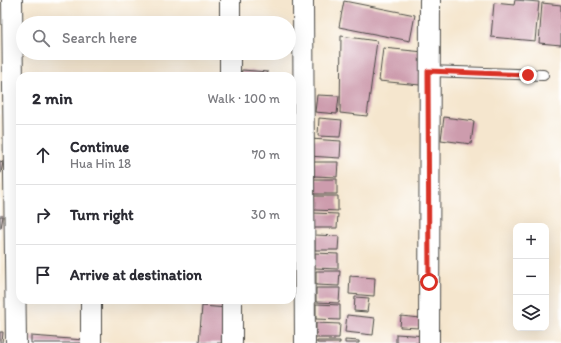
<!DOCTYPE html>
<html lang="en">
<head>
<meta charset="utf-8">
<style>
	:root { --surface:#fff; --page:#f2f2f3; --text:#2b2b33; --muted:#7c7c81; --line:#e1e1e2 }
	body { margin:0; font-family:Itim,sans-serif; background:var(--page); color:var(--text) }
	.controls { position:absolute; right:12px; bottom:12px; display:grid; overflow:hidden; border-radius:8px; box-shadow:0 4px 16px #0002 }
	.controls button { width:36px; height:36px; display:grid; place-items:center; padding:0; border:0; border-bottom:1px solid var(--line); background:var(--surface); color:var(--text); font:20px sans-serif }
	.stop { position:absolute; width:12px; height:12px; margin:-9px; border:3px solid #d93025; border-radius:50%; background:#fff }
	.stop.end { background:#d93025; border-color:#fff; box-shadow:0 1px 4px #0008 }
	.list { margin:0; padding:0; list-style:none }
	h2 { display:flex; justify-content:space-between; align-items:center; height:52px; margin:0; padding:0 16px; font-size:17px }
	h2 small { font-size:13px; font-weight:400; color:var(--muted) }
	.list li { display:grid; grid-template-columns:26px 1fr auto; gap:12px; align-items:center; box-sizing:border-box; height:60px; padding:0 16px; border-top:1px solid var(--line) }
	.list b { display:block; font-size:15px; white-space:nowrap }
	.list p { margin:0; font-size:13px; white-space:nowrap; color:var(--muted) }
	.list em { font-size:13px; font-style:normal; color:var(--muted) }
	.icon { flex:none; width:22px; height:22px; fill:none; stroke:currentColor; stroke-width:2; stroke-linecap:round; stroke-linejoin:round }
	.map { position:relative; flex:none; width:561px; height:343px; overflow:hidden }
	.search { position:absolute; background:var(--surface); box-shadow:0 4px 16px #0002; left:16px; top:16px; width:280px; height:44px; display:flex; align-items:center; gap:10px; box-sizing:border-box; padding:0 14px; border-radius:22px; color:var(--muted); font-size:15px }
	.panel { position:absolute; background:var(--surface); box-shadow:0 4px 16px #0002; left:16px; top:72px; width:280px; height:232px; border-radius:12px }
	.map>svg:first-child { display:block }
	.building { fill:#cd9cad }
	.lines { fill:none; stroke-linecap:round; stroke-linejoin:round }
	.service-casing { stroke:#494743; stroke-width:12 }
	.minor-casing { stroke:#494743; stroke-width:22 }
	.service { stroke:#fff; stroke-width:10 }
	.minor { stroke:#fff; stroke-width:20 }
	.route { stroke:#d93025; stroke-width:5 }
</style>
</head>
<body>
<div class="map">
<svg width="561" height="343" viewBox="0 0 561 343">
	<rect width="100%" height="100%" fill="#fff"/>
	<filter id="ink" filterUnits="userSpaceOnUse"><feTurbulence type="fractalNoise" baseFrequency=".025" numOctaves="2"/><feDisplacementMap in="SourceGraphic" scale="8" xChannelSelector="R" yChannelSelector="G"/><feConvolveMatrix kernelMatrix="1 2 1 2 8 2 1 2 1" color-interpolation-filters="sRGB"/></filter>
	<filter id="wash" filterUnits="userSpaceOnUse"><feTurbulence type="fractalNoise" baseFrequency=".012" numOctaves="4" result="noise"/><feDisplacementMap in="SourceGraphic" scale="16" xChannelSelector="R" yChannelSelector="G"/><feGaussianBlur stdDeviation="0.9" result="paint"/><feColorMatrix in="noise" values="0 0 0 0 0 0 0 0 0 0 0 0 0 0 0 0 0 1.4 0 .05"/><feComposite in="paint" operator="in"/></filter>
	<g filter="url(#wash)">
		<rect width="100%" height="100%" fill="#f5e6ce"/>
		<g id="blocks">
			<path class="building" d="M 515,0 L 539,2 L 535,41 L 491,37 L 494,3 L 514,5 Z
				M 344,1 L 415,15 L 410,41 L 339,27 Z
				M 542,3 L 561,5 L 561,45 L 539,43 Z
				M 41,19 L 51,21 L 51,23 L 40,23 Z
				M 341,36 L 377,41 L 367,116 L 340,113 Z
				M 383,48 L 424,52 L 420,85 L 379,81 Z
				M 242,70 L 268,72 L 267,76 L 241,76 Z
				M 292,81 L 296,81 L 295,116 L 292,116 Z
				M 317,95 L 339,96 L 337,114 L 315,112 Z
				M 444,117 L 474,121 L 471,144 L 441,140 Z
				M 319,118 L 342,120 L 340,137 L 318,136 Z
				M 310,139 L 341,141 L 340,158 L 308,156 Z
				M 0,161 L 3,162 L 1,173 L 0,173 Z
				M 314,162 L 338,162 L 337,177 L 314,176 Z
				M 314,179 L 337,179 L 337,194 L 313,194 Z
				M 314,196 L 338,196 L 338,211 L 314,210 Z
				M 314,213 L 338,214 L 337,228 L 314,228 Z
				M 0,216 L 3,216 L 1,228 L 0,228 Z
				M 315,235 L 339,236 L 338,250 L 315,250 Z
				M 315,253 L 338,254 L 338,269 L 315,268 Z
				M 316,271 L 340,271 L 339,286 L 316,285 Z
				M 350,276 L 375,278 L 374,296 L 349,294 Z
				M 316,288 L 340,288 L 339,303 L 316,302 Z
				M 355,297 L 369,298 L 367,312 L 354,311 Z
				M 316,304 L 340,305 L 340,320 L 316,319 Z
				M 202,306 L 228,308 L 225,343 L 199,343 Z
				M 347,315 L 375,318 L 373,335 L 345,332 Z
				M 401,316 L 420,318 L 419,328 L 400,327 Z
				M 316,323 L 340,324 L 339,338 L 316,338 Z
				M 0,332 L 3,332 L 2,343 L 0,343 Z
				M 396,334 L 427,336 L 427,343 L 396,343 Z
				M 31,336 L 84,340 L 83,343 L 31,343 Z
				M 345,340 L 359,341 L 359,343 L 345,343 Z
				M 317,341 L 340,341 L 340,343 L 317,343 Z"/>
		</g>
	</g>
	<g filter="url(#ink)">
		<use href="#blocks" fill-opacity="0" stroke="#494743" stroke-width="1"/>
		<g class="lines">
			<g class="service-casing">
				<path id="service" d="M 428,71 L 543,75"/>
			</g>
			<g class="minor-casing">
				<path id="minor" d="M 12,0 L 16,343
					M 230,0 L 230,23
					M 303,0 L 305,343
					M 230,53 L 230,76
					M 232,300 L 232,343
					M 91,343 L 91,300
					M 429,343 L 430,0"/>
			</g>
			<use href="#service" class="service"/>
			<use href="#minor" class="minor"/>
		</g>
	</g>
	<g class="lines" filter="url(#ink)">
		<path class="route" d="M 429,282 L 428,71 L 528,75"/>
	</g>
</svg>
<div class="controls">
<button>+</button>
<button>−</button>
<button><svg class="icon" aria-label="layers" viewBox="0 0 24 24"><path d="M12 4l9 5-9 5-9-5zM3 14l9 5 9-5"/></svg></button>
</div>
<div class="stop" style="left:429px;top:282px"></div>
<div class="stop end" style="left:528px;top:75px"></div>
<div class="search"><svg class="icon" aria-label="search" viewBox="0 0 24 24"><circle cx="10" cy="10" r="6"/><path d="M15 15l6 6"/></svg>Search here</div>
<section class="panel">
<h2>2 min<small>Walk · 100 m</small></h2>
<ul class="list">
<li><svg class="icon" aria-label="ahead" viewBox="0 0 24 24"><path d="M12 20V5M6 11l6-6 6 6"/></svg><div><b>Continue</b><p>Hua Hin 18</p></div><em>70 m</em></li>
<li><svg class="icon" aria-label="right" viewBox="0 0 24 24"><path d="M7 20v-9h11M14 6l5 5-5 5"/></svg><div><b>Turn right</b></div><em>30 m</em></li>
<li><svg class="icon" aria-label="arrive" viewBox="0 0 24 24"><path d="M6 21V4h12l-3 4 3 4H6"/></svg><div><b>Arrive at destination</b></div></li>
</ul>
</section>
</div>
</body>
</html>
